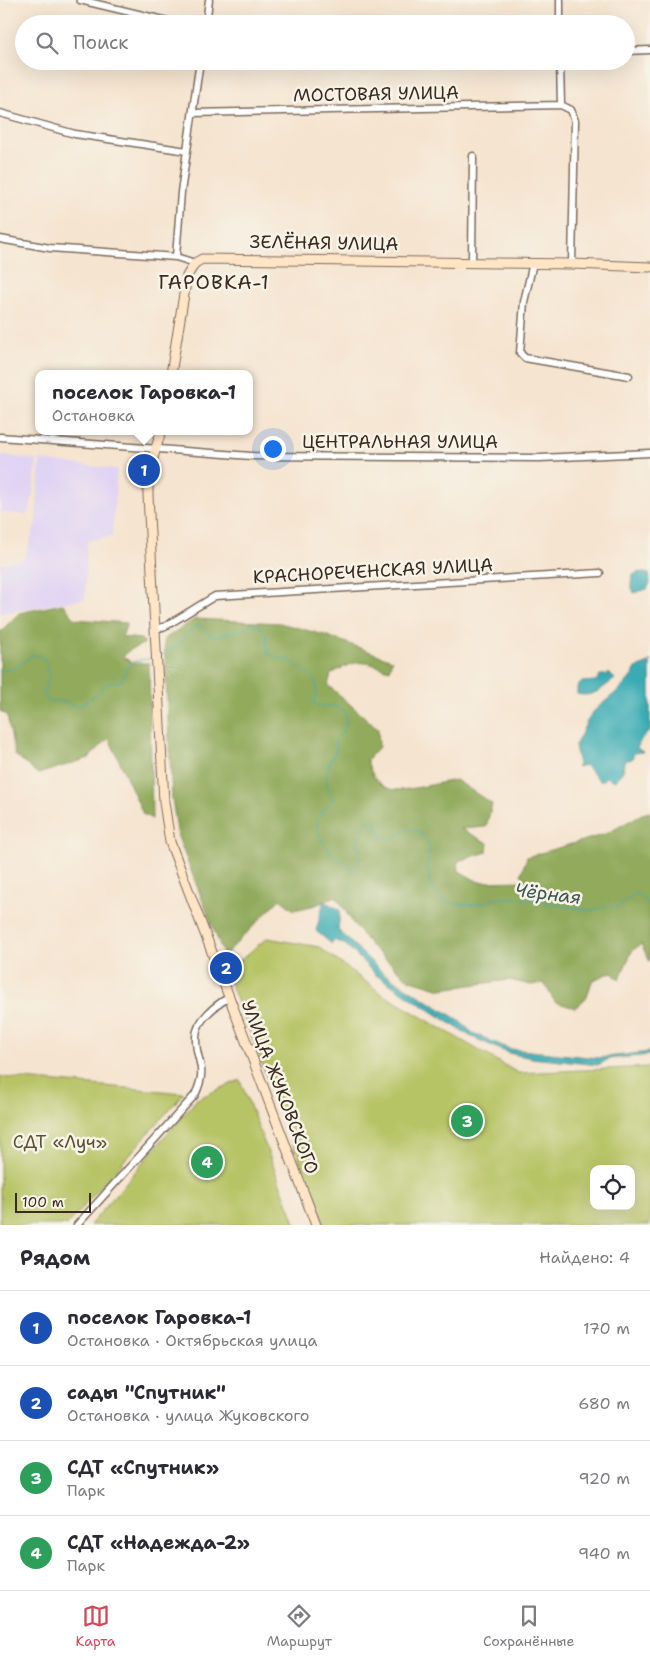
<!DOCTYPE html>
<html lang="ru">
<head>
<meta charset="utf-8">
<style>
	:root { --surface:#fff; --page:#f7f7f7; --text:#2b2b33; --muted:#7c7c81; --line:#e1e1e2; --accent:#d1495b }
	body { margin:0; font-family:"Shantell Sans",sans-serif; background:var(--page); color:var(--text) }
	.controls { position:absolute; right:15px; bottom:15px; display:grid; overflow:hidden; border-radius:10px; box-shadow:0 5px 20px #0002 }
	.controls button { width:45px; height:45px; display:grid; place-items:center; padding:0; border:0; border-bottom:1px solid var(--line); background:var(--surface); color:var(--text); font:25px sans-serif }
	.scale { position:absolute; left:15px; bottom:12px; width:76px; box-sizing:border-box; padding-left:5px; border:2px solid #3b2a1e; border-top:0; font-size:14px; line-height:18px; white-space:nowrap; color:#3b2a1e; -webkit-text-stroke:4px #f7f3e8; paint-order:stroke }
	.you { position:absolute; left:272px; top:448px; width:18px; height:18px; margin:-12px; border:4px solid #fff; border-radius:50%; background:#1a73e8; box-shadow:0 0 0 8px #1a73e833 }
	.badge { display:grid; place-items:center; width:32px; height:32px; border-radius:50%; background:var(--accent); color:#fff; font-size:16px; font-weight:700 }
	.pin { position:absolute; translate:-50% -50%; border:2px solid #fff; box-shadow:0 1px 5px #0006 }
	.popup { position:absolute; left:35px; top:370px; width:218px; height:65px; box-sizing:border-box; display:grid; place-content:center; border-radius:10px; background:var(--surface); filter:drop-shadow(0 1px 4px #0005); font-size:16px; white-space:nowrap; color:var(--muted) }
	.popup b { font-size:19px; color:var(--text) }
	.popup::after { content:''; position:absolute; left:50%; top:100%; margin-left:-10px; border:10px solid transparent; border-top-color:var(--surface) }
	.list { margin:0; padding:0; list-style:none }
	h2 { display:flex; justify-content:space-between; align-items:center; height:65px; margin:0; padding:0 20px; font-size:21px }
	h2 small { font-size:16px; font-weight:400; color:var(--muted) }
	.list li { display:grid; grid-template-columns:32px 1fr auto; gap:15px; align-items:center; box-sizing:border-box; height:75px; padding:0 20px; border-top:1px solid var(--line) }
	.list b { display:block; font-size:19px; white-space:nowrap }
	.list p { margin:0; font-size:16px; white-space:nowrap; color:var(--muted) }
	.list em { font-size:16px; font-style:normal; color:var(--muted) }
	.icon { flex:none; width:28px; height:28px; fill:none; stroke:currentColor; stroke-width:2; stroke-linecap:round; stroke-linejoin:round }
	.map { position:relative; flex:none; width:650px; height:1225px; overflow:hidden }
	.search { position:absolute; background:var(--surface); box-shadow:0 5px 20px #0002; left:15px; right:15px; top:15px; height:55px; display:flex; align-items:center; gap:12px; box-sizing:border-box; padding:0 18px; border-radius:28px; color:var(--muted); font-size:19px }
	.sheet { height:365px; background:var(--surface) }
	nav { display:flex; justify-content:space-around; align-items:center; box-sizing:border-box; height:70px; border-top:1px solid var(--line); background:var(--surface); font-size:14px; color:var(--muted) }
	nav a { display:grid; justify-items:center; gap:2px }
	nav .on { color:var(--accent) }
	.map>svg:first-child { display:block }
	.built { fill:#e0d4f4 }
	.green { fill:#b7c466; stroke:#797742; fill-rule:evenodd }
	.forest { fill:#91aa5b; stroke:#666a3c }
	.water { fill:#39abb3; stroke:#3a6a68 }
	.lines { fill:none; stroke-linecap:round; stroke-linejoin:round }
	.stream { stroke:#39abb3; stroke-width:1 }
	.street-casing { stroke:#7c6b5c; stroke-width:9 }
	.secondary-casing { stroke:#7c6b5c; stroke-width:11 }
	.street { stroke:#fff; stroke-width:6 }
	.secondary { stroke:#ffe4c6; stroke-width:9 }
	.labels { text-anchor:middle; stroke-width:5; stroke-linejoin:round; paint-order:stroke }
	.street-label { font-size:18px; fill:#3b2a1e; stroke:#f7f3e8 }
	.park-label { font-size:18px; fill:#5a5030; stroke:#f7f3e8 }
	.water-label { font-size:19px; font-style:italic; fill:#3a5752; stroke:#f7f3e8 }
	.quarter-label { font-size:20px; letter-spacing:1px; fill:#3b2a1e; stroke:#f7f3e8 }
</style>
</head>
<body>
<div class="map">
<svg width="650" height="1225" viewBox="0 0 650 1225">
	<rect width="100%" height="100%" fill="#f7f3e8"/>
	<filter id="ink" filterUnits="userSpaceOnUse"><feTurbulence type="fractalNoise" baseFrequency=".02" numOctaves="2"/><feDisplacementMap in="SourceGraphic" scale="10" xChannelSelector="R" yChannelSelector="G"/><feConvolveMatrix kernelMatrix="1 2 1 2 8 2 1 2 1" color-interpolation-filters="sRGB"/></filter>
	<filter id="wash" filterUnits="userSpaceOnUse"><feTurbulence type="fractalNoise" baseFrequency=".0096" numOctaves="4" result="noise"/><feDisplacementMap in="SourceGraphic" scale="20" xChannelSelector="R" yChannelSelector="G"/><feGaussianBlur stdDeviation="1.12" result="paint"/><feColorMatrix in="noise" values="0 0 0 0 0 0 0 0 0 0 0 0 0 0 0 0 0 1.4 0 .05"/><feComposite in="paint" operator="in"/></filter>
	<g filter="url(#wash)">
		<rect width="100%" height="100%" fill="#f5e4cf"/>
		<path class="built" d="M 0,455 L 37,460 L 31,506 L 26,515 L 0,512 Z
			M 40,460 L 117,469 L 112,536 L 87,541 L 85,599 L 0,613 L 0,564 L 24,559 L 36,523 Z"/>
		<path class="green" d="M 267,938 L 319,947 L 382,994 L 518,1073 L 650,1067 L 650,1225 L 325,1225 L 226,972 ZM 594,1169 L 631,1169 L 631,1206 L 594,1206 Z
			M 0,1077 L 184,1093 L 67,1225 L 0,1225 Z
			M 240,1080 L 296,1225 L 90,1225 L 197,1099 Z"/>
		<path class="forest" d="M 63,604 L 75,619 L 127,623 L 122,637 L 141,639 L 145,643 L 128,651 L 123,657 L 133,663 L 149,663 L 152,819 L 143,814 L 109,738 L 89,758 L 38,774 L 15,755 L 7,715 L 0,711 L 0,632 L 19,613 Z
			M 195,619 L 280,623 L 328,636 L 392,660 L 389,670 C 361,660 357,659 331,674 L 328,685 L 378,729 L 379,747 L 367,760 C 370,772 377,785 390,789 C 401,793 442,782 456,780 L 492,804 L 486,827 L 461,829 L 488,843 L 487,852 L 458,861 L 459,871 L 479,882 L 526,881 L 521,874 L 527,857 L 606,834 L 642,814 L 650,812 L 650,962 L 641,944 L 632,951 L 619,980 L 611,972 L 592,981 L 587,997 L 575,1008 L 555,1002 L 544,983 L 531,985 L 509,980 L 441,989 L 408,979 L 373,948 L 355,926 L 336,896 L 316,905 L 294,910 L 280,899 L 224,956 L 178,837 L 172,798 L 164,639 Z"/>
		<path class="water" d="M 638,572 L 649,574 L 650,583 L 647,589 L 634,593 L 631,585 L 632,576 Z
			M 650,660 L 650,731 L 642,738 L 637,748 L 643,752 L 634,753 L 632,759 L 624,761 L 623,771 L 615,781 L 606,777 L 601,782 L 585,765 L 577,767 L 578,761 L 575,745 C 583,734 585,720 595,710 C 607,699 630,684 636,668 L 649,663 Z
			M 609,673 L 615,679 C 602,688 594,698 577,694 L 577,687 L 582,682 L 596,681 L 600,675 L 606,675 Z
			M 324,901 L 340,910 L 338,930 L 383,973 L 457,1019 L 473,1033 L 510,1049 L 598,1058 L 649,1052 L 650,1055 L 609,1059 L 598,1065 L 532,1058 L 508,1053 L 470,1036 L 376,975 L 346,945 L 334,940 L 332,944 L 316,931 Z"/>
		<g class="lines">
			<path class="stream" d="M 159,656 C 180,649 183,635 199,624 L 208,634 L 215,637 C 227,632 240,632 251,624 L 260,626 L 266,634 L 268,653 L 278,659 L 288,659 L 315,679 L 317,693 L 313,703 C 326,709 332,703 345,711 C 348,725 345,731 335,741 L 336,751 C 324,770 324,781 333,801 C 328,806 320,812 318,819 C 313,839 337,859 352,868 L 360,865 L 360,853 L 356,842 L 367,821 L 377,822 L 377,830 L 384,837 L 392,840 L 408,829 L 420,832 L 430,847 L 427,867 L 431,886 L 440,898 L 450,903 L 473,905 L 501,898 L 517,898 L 593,911 L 610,905 L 615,909 L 636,893 L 650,905
				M 0,671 L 13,669 L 34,654 L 45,659 L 49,677 L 43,693 L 48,701 L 63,701 L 78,707 L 94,696 L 109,682 L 122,681 C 128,658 133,662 153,658"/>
		</g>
	</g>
	<g filter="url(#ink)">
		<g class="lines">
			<g class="street-casing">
				<path id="street" d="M 80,0 L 180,24
					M 206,24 L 209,0
					M 560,24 L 560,0
					M 626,51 L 650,50
					M 560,61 L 561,105 L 571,110 L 575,121 L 572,264
					M 0,113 L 75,134 L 187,151
					M 193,113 L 561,105
					M 0,239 L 50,248 L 176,257 L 195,263
					M 176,257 L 181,192 L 200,61
					M 472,262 L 473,156
					M 533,263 L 524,302 L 520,353 L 525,358 L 629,376
					M 0,437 L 251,456 L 540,458 L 650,453
					M 156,629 L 166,626 L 215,596 L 600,573
					M 77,1225 L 195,1095 C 209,1066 195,1062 196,1037 C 196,1020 216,1005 228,998"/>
			</g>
			<g class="secondary-casing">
				<path id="secondary" d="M 171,374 L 187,276 L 195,263 L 202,259 L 572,264 L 650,267
					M 161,431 L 148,475 L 148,495 L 164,802 L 170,842 L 316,1225"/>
			</g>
			<use href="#street" class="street"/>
			<use href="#secondary" class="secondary"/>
		</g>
	</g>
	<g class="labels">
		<g class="street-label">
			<text transform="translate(376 94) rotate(-1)" y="6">МОСТОВАЯ УЛИЦА</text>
			<text transform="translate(324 243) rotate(1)" y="6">ЗЕЛЁНАЯ УЛИЦА</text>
			<text x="400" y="448">ЦЕНТРАЛЬНАЯ УЛИЦА</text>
			<text transform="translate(373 571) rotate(-3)" y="6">КРАСНОРЕЧЕНСКАЯ УЛИЦА</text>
			<text transform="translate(280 1087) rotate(69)" y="6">УЛИЦА ЖУКОВСКОГО</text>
		</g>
		<g class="park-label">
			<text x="60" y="1148">СДТ «Луч»</text>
		</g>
		<g class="water-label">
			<text transform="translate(548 893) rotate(7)" y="7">Чёрная</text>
		</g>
		<g class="quarter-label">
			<text x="214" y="289">ГАРОВКА-1</text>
		</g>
	</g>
</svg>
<div class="controls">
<button><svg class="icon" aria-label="locate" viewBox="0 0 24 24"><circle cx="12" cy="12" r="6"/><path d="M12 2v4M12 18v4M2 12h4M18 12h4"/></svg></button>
</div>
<div class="scale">100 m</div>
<div class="you"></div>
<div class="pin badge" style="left:144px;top:470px;background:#1a4fb4">1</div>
<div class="popup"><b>поселок Гаровка-1</b>Остановка</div>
<div class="pin badge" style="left:226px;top:968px;background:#1a4fb4">2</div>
<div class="pin badge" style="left:467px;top:1121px;background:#2e9e5b">3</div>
<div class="pin badge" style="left:207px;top:1162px;background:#2e9e5b">4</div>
<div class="search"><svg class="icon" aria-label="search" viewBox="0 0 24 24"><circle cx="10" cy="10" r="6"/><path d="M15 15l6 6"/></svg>Поиск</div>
</div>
<section class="sheet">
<h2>Рядом<small>Найдено: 4</small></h2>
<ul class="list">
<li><span class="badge" style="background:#1a4fb4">1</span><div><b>поселок Гаровка-1</b><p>Остановка · Октябрьская улица</p></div><em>170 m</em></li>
<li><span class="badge" style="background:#1a4fb4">2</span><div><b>сады &quot;Спутник&quot;</b><p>Остановка · улица Жуковского</p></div><em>680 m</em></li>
<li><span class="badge" style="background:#2e9e5b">3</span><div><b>СДТ «Спутник»</b><p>Парк</p></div><em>920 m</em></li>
<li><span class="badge" style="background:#2e9e5b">4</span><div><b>СДТ «Надежда-2»</b><p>Парк</p></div><em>940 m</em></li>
</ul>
</section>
<nav>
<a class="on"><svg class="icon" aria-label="map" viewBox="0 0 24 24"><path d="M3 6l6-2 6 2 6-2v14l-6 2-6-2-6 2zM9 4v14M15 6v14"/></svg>Карта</a>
<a><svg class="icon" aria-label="directions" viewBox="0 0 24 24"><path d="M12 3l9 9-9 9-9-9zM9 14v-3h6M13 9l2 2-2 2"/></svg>Маршрут</a>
<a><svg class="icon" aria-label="saved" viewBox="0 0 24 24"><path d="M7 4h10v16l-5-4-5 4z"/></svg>Сохранённые</a>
</nav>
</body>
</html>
